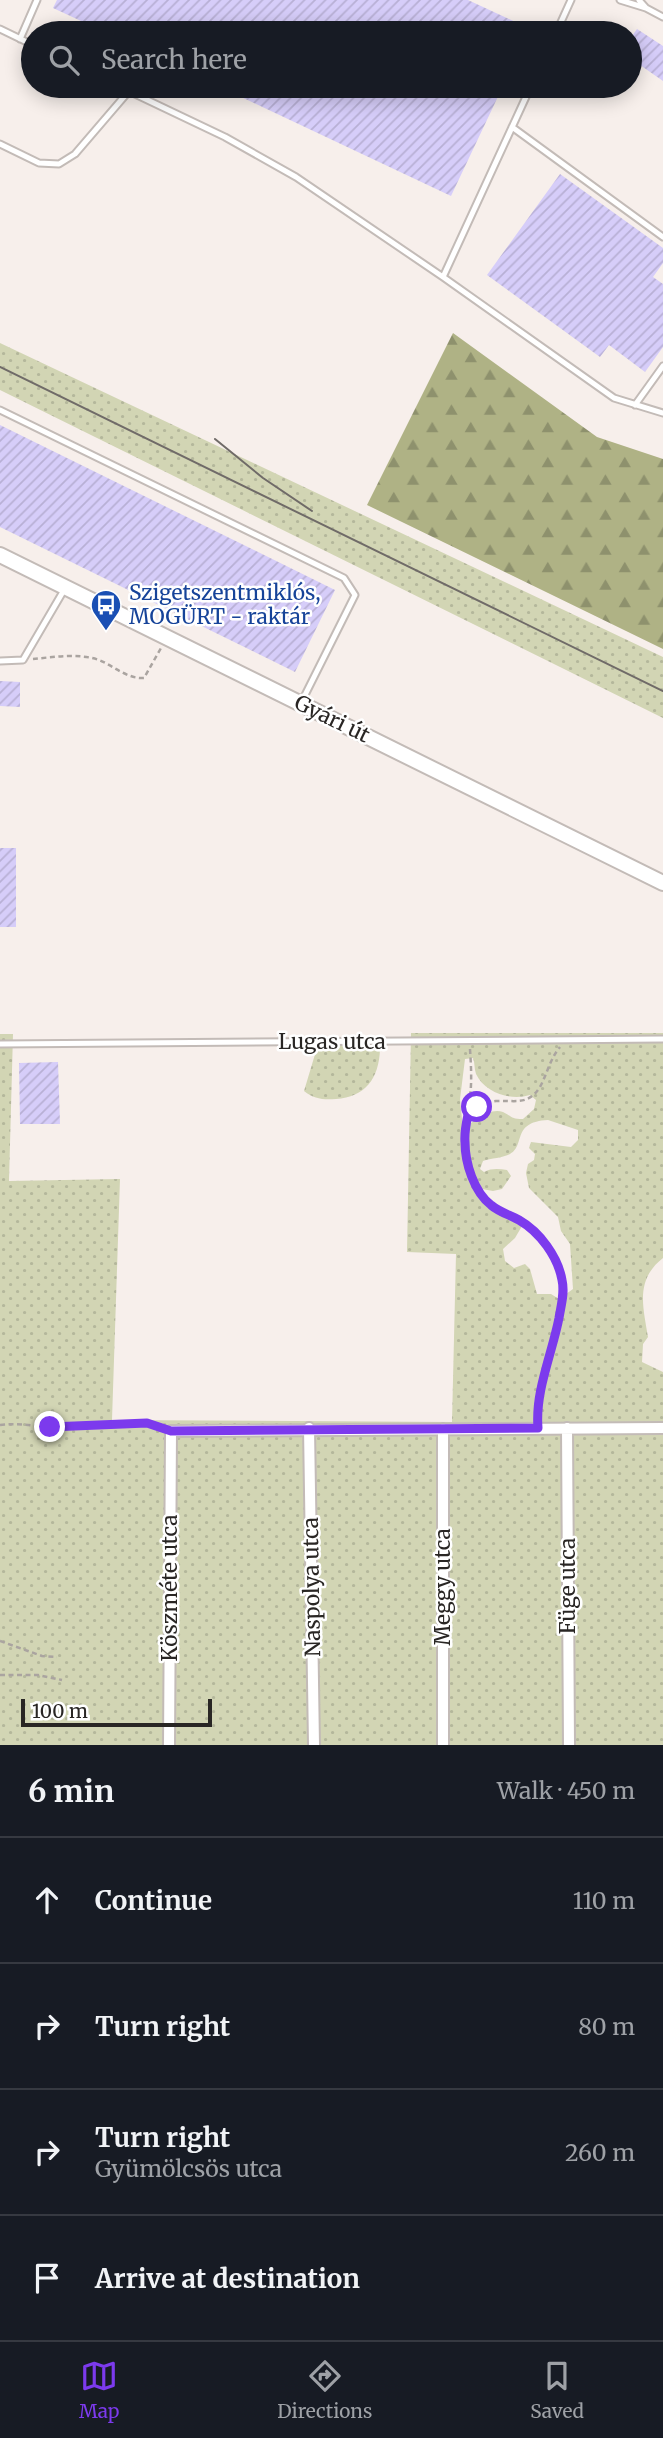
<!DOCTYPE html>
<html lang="en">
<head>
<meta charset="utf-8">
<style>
	:root { --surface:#171b24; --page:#20242c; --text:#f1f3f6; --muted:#9ea1a6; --line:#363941; --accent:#7c3aed }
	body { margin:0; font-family:Merriweather,serif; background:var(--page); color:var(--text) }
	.scale { position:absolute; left:21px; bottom:18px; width:191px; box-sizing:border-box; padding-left:7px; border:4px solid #292624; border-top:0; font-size:19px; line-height:24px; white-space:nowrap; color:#292624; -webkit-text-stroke:5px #fff; paint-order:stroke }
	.stop { position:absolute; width:21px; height:21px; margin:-16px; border:5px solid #7c3aed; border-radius:50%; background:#fff }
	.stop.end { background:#7c3aed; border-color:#fff; box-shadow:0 2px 7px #0008 }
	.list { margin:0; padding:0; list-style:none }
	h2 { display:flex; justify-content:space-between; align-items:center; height:91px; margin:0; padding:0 28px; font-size:30px }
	h2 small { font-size:23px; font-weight:400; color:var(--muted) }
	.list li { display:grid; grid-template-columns:46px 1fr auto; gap:21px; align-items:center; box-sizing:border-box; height:126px; padding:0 28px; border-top:2px solid var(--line) }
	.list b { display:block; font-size:26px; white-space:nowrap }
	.list p { margin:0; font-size:23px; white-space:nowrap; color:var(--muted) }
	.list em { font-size:23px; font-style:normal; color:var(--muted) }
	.icon { flex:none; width:38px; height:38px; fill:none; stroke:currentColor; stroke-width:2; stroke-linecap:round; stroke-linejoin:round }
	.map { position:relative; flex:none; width:663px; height:1745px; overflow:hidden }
	.search { position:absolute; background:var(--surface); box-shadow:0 4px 18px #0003; left:21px; right:21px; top:21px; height:77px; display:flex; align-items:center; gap:18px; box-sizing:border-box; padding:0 24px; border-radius:38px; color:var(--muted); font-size:26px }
	.sheet { height:595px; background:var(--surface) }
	nav { display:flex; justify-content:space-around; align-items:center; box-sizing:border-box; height:98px; border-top:2px solid var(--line); background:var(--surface); font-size:19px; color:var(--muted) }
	nav a { display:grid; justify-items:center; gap:4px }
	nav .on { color:var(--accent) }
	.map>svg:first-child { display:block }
	.grass { fill:url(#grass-dots); fill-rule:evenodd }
	.forest { fill:url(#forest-firs) }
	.building { fill:url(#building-hatch) }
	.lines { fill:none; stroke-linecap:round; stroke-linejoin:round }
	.service-casing { stroke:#c3bbb7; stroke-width:9 }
	.minor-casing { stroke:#c3bbb7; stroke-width:14 }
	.tertiary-casing { stroke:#c3bbb7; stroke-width:18 }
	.path { stroke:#aaa4a0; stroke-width:2.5; stroke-dasharray:5 3.5; stroke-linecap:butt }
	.service { stroke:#fff; stroke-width:5 }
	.minor { stroke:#fff; stroke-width:10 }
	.tertiary { stroke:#fff; stroke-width:14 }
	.tram { stroke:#706b68; stroke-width:2 }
	.route { stroke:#7c3aed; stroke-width:9 }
	.labels { text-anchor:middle; stroke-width:5; stroke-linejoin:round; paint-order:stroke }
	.transit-label { font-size:21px; fill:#164399; stroke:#fff; text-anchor:start }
	.street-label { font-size:21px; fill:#292624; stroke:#fff }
</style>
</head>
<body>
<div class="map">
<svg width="663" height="1745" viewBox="0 0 663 1745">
	<defs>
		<pattern id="grass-dots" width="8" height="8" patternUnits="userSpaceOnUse" patternTransform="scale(1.75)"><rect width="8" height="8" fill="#d2d5b4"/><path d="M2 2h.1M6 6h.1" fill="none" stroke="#b4b79b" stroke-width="1.8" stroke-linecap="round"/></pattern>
		<pattern id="forest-firs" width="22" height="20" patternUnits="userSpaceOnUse" patternTransform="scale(1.75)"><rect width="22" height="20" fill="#afb285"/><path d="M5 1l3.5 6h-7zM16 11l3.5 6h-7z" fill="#8e916d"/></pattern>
		<pattern id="building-hatch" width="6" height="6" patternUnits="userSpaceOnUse" patternTransform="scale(1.75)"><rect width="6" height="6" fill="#d6cdf9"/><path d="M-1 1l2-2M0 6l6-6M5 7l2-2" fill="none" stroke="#b8b0d5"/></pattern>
	</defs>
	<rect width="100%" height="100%" fill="#f7efeb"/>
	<path class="grass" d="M 0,343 L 663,657 L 663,718 L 0,390 Z
		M 411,1033 L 663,1033 L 663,1258 C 635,1280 643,1306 648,1337 L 643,1344 L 642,1362 L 663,1372 L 663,1745 L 0,1745 L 0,1034 L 13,1034 L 9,1181 L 120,1179 L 112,1420 L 452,1422 L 456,1254 L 407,1252 ZM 473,1058 C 475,1063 474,1068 476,1074 C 485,1093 511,1101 530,1095 L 536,1100 L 534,1109 L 523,1119 C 511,1119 513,1117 503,1112 C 489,1107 473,1122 463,1129 L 460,1099 L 465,1059 ZM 548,1120 L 578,1130 L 578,1140 L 571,1147 L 531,1142 L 529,1148 L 535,1154 L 534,1160 L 528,1164 L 526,1173 L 529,1188 L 558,1217 L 561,1231 L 570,1244 L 573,1289 L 559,1299 L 551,1294 L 537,1294 L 530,1269 L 525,1264 L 514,1268 L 505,1261 L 503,1249 L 515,1238 L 522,1226 L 488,1208 L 478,1194 L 482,1189 L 493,1191 L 502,1189 L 511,1176 L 507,1170 C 499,1169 492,1168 484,1172 L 480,1169 L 483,1161 C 491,1158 503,1158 510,1154 C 526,1145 511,1122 548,1120 Z
		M 325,1045 L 366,1046 L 380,1049 C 379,1079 365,1097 336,1099 C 323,1100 314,1099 304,1091 L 316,1051 Z"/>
	<path class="forest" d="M 453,333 L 597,437 L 663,459 L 663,649 L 367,505 Z"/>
	<path class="building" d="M 57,0 L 468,0 L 539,33 L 107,33 L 53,8 Z
		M 637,29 L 663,46 L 663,81 L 630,58 L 630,39 Z
		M 218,86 L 503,86 L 451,196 Z
		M 560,174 L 663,248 L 663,263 L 653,277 L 663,284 L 663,347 L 645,372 L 609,345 L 600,357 L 487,275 Z
		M 0,425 L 335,590 L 295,672 L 0,527 Z
		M 0,681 L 20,682 L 20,707 L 0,706 Z
		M 0,848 L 16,848 L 16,927 L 0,927 Z
		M 58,1062 L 60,1124 L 20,1124 L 19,1063 Z"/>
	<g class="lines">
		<g class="service-casing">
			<path id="service" d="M 620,0 L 646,8 L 663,17
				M 639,0 L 646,8
				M 0,29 L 33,45
				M 556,33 L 571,0
				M 20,39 L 37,0
				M 118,86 L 225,137 L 296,177 L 443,277 L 614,398 L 663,413
				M 512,127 L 663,237
				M 0,144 L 39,163 L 59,164 L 75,154 L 129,91
				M 443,277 L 531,86
				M 635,405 L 663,366
				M 0,410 L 344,578 L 355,595 L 302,701
				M 0,661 L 23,660 L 64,590
				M 0,1044 L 663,1039"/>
		</g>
		<g class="minor-casing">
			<path id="minor" d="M 309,1428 L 314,1745
				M 567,1428 L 569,1745
				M 169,1745 L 171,1431 L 663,1428
				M 443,1745 L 443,1429"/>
		</g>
		<g class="tertiary-casing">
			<path id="tertiary" d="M 0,555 L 663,883"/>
		</g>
		<path class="path" d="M 33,659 C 54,657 79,653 99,660 C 114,666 127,679 144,678 L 161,648
			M 470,1049 C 471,1065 472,1081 470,1097 C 467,1132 459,1157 478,1191 C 488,1208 506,1212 521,1221 C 540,1233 555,1255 561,1277 C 565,1289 562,1301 560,1314 C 557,1326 556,1339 553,1351 C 547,1373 535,1395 537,1418
			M 470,1109 C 478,1107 487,1102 496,1101 C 515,1100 528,1106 540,1087 C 547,1074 550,1059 560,1047
			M 0,1425 C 21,1422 40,1428 61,1427 C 94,1426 129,1417 162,1426
			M 0,1641 L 42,1656 L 57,1657
			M 0,1675 L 38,1675 L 62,1680"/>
		<use href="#service" class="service"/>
		<use href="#minor" class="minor"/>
		<use href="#tertiary" class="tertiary"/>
		<path class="tram" d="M 0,367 L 663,691
			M 215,439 L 263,478 L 312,511"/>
	</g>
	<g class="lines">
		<path class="route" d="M 50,1427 L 147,1423 L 171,1431 L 538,1428 C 535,1391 552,1354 559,1318 C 561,1305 565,1293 562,1280 C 558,1257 540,1232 519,1220 C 510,1215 499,1212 491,1205 C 474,1192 465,1163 465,1142 C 464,1131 467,1120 469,1110 L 477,1107"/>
	</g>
	<defs>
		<g id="bus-pin" transform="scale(1.575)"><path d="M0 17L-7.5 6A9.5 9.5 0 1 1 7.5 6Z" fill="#1a4fb4" stroke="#fff"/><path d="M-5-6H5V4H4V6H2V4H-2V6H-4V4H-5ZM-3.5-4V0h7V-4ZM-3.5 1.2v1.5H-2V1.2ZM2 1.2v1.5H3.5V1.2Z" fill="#fff"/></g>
	</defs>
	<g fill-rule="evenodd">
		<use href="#bus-pin" x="106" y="605"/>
	</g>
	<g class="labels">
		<g class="transit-label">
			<text x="129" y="600">Szigetszentmiklós,<tspan x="129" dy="24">MOGÜRT - raktár</tspan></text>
		</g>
		<g class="street-label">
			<text transform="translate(332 719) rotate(26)" y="7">Gyári út</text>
			<text x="332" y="1049">Lugas utca</text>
			<text transform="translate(568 1586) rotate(-90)" y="7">Füge utca</text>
			<text transform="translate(312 1587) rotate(-91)" y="7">Naspolya utca</text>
			<text transform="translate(443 1587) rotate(-90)" y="7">Meggy utca</text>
			<text transform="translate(170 1588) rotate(-90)" y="7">Köszméte utca</text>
		</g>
	</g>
</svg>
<div class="scale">100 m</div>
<div class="stop" style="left:477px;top:1107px"></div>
<div class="stop end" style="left:50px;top:1427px"></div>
<div class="search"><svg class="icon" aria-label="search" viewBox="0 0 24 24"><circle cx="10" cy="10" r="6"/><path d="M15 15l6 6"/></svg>Search here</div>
</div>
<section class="sheet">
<h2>6 min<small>Walk · 450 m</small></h2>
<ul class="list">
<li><svg class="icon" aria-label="ahead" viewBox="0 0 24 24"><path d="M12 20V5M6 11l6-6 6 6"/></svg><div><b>Continue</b></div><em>110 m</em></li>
<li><svg class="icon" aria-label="right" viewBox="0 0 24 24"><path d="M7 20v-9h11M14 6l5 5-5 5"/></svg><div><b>Turn right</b></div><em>80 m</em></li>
<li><svg class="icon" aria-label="right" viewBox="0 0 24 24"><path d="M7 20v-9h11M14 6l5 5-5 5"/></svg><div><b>Turn right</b><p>Gyümölcsös utca</p></div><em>260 m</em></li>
<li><svg class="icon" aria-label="arrive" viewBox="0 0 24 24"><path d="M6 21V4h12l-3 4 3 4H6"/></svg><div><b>Arrive at destination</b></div></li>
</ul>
</section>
<nav>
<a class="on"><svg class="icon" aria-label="map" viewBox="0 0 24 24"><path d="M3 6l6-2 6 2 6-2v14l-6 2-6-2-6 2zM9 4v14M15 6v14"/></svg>Map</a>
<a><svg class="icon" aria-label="directions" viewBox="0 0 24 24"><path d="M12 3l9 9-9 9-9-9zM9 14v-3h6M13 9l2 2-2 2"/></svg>Directions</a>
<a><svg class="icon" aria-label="saved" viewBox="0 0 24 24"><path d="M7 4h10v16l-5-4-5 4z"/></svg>Saved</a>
</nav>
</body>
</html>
